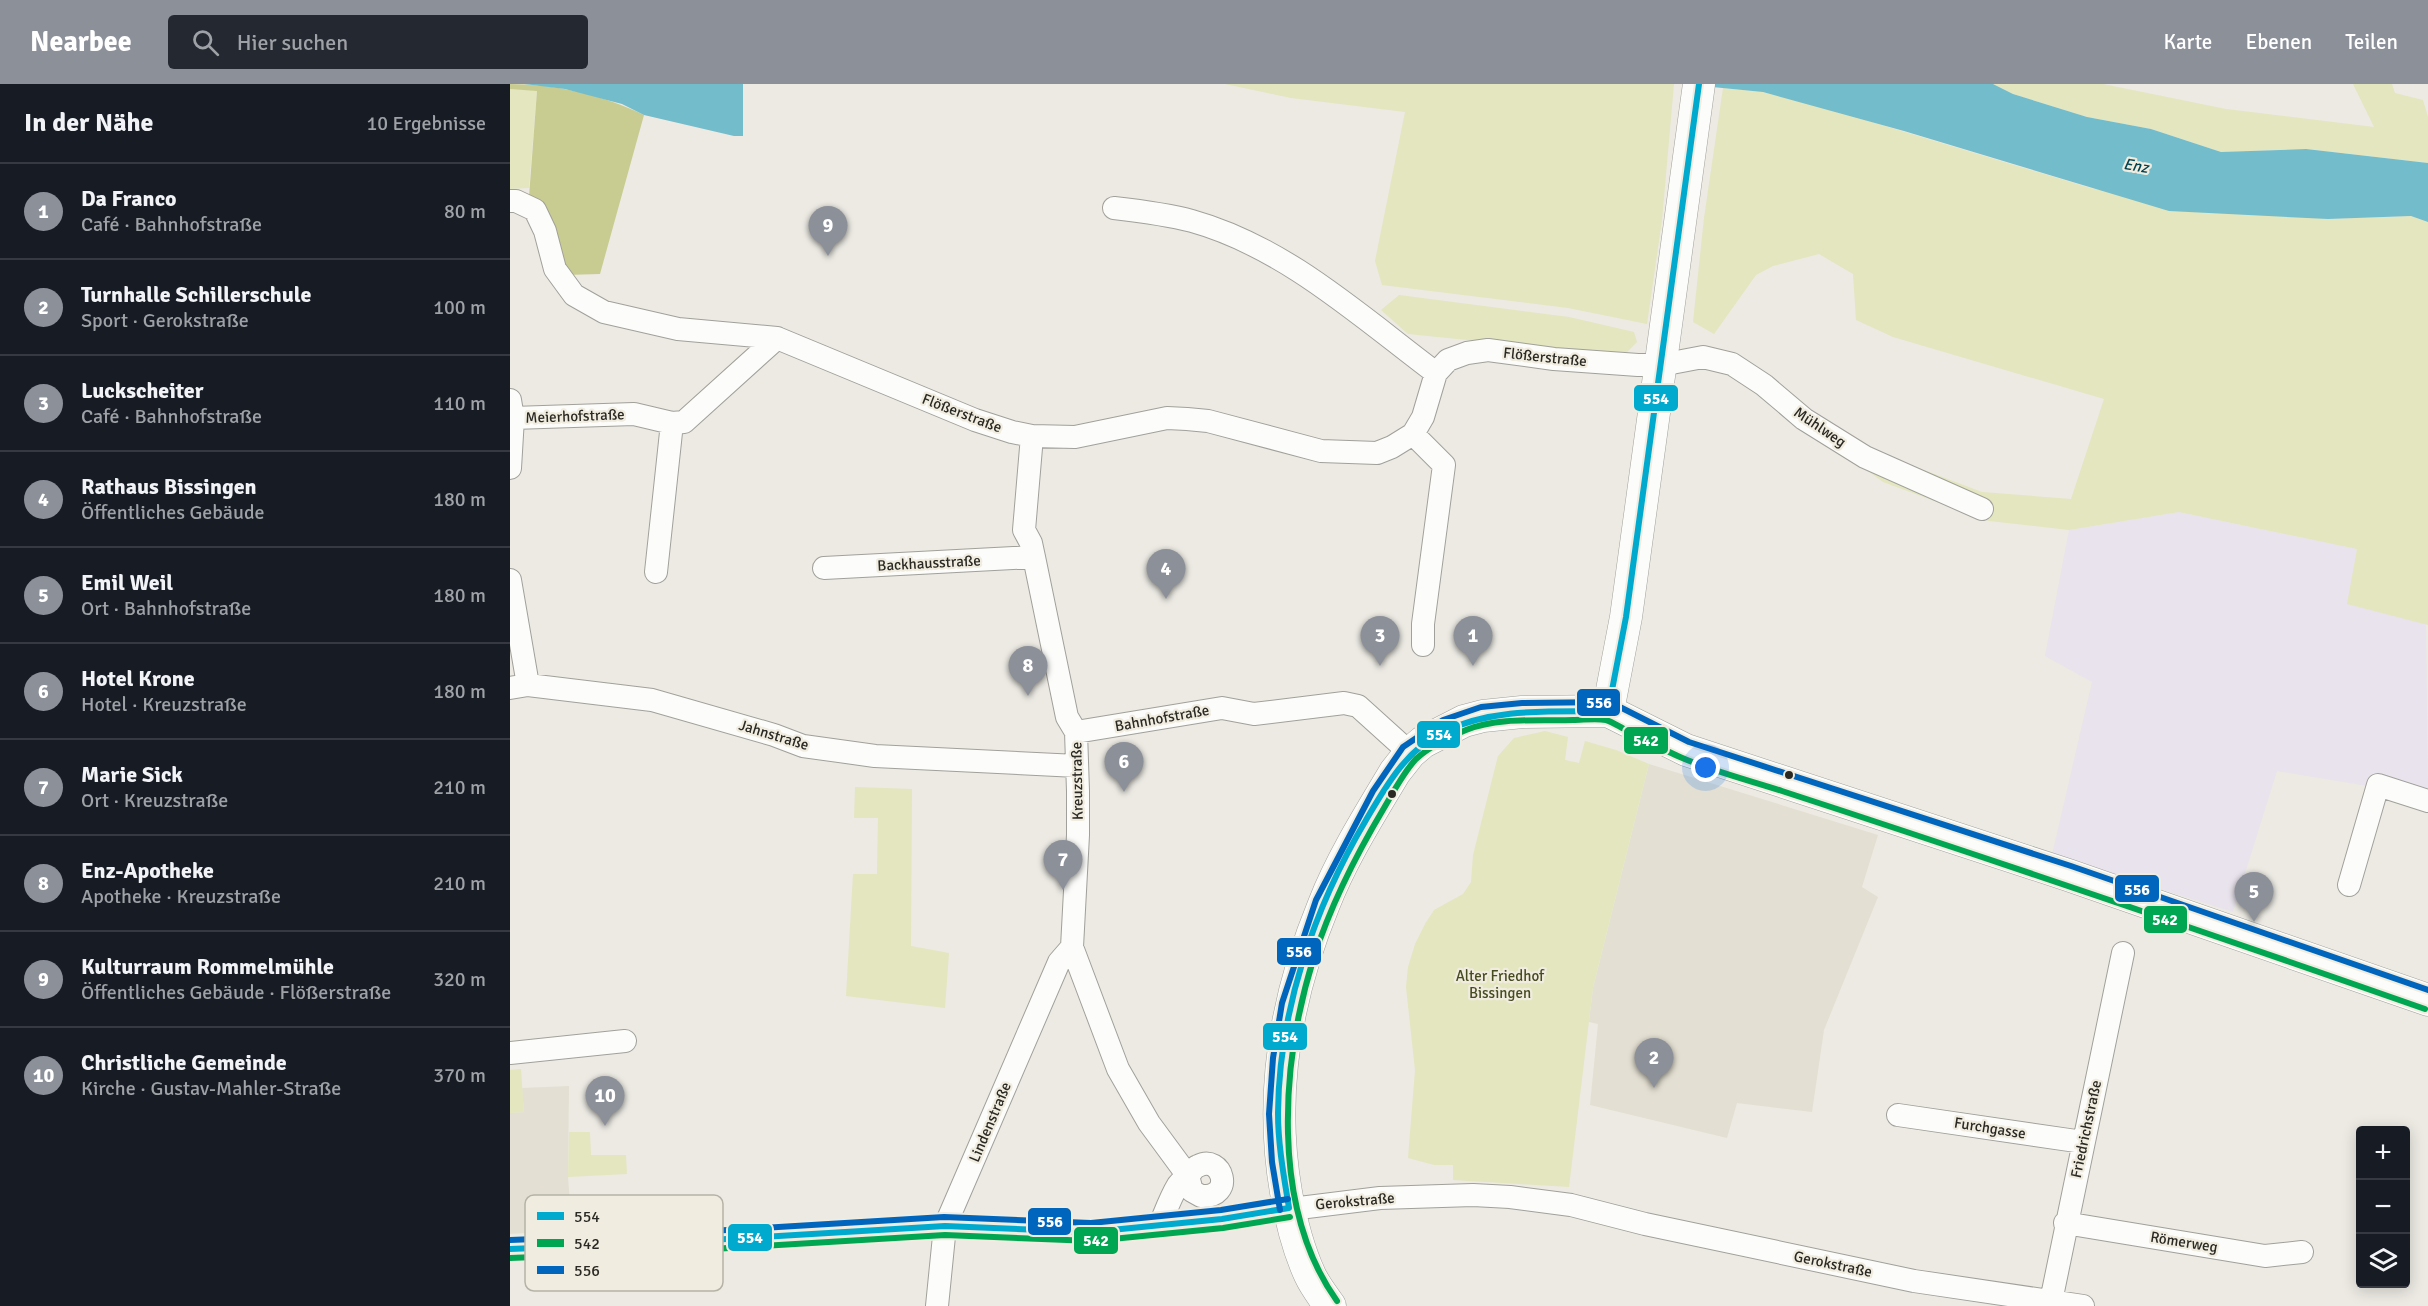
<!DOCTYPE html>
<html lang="de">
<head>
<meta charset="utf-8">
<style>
	:root { --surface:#171b24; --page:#242831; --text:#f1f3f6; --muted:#9ea1a6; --line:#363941; --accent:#8c9099 }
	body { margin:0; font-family:Signika,sans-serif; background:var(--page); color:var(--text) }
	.controls { position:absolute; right:18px; bottom:18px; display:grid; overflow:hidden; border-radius:6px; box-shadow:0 3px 15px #0003 }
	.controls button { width:54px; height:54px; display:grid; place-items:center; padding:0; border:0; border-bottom:2px solid var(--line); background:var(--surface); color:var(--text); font:30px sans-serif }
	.you { position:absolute; left:1196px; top:684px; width:21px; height:21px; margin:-15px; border:4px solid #fff; border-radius:50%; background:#1a73e8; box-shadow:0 0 0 9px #1a73e833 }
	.badge { display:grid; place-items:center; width:39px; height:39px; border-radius:50%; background:var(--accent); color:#fff; font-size:20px; font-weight:700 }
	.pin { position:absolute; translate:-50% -50px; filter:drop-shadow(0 2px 3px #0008) }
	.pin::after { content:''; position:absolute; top:32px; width:21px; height:18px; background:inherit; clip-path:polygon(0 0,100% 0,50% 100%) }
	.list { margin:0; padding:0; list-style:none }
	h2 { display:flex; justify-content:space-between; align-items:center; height:78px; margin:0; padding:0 24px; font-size:26px }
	h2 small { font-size:20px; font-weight:400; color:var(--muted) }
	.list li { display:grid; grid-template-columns:39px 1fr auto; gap:18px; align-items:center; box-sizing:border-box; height:96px; padding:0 24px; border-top:2px solid var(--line) }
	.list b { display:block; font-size:22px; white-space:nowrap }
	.list p { margin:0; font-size:20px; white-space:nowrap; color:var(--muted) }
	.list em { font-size:20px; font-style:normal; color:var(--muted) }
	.icon { flex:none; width:33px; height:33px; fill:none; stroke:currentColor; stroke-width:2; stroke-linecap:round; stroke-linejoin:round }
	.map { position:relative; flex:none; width:1918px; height:1222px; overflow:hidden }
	header { display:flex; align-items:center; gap:36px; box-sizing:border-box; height:84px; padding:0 30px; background:var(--accent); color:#fff }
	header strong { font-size:28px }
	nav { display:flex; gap:33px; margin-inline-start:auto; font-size:21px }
	.search { width:420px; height:54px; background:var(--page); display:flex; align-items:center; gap:15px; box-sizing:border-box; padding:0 21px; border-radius:6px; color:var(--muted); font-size:22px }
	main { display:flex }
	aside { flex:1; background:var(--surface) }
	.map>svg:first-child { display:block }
	.commercial { fill:#e8e3ec }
	.built { fill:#e3dfd2 }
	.green { fill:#e3e6bf }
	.forest { fill:#c8cc91 }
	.water { fill:#72bccb }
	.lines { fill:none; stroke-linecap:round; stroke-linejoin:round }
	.street-casing { stroke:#a1a09a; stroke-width:24 }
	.secondary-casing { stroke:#a1a09a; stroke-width:33 }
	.street { stroke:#fcfcfb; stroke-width:22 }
	.secondary { stroke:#fcfcfb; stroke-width:32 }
	.bus-1-casing { stroke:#f0ecdf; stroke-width:10 }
	.bus-2-casing { stroke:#f0ecdf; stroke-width:10 }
	.bus-3-casing { stroke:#f0ecdf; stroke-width:10 }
	.bus-1 { stroke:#00a9ce; stroke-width:6 }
	.bus-2 { stroke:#00a651; stroke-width:6 }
	.bus-3 { stroke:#0065bd; stroke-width:6 }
	.bus-dot { fill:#2a2924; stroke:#f0ecdf; stroke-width:2 }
	.labels { text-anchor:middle; stroke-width:4.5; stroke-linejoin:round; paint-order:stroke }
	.street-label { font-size:15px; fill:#2a2924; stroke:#f0ecdf }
	.park-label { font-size:15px; fill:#464b20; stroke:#f0ecdf }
	.water-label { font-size:16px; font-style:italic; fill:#00424f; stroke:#f0ecdf }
	.key { fill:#f0ecdf; stroke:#b5b2a7; stroke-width:1.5 }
	.key-label { font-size:16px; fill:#2a2924 }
	.line-badge { stroke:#f0ecdf; stroke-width:2 }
	.badge-label { font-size:16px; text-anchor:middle; font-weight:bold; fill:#fff }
</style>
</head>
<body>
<header>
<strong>Nearbee</strong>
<div class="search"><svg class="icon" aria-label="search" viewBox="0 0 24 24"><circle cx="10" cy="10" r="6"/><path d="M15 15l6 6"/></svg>Hier suchen</div>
<nav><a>Karte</a><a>Ebenen</a><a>Teilen</a></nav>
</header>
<main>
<aside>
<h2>In der Nähe<small>10 Ergebnisse</small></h2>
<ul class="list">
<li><span class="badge">1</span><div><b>Da Franco</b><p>Café · Bahnhofstraße</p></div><em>80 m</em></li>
<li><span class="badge">2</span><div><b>Turnhalle Schillerschule</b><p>Sport · Gerokstraße</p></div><em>100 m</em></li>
<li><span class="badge">3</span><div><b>Luckscheiter</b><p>Café · Bahnhofstraße</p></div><em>110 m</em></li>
<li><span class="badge">4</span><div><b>Rathaus Bissingen</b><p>Öffentliches Gebäude</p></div><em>180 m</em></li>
<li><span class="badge">5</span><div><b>Emil Weil</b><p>Ort · Bahnhofstraße</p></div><em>180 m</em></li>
<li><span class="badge">6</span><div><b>Hotel Krone</b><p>Hotel · Kreuzstraße</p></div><em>180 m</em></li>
<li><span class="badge">7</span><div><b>Marie Sick</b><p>Ort · Kreuzstraße</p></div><em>210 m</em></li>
<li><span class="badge">8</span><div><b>Enz-Apotheke</b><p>Apotheke · Kreuzstraße</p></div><em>210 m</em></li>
<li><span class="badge">9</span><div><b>Kulturraum Rommelmühle</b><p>Öffentliches Gebäude · Flößerstraße</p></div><em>320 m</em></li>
<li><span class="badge">10</span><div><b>Christliche Gemeinde</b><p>Kirche · Gustav-Mahler-Straße</p></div><em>370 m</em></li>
</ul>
</aside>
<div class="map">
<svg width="1918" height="1222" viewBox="0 0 1918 1222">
	<rect width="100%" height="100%" fill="#eceae3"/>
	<path class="commercial" d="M 1669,428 L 1847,465 L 1838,520 L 1916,540 L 1918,712 L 1767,687 L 1723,828 L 1542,771 L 1582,598 L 1535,572 L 1559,446 Z"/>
	<path class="built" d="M 1139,680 L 1368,751 L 1352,803 L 1368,813 L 1314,946 L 1302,1028 L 1227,1019 L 1217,1054 L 1080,1021 L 1088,940 L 1079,938 L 1083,904 Z
		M 59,1002 L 58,1093 L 62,1146 L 0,1150 L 0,1029 L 14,1028 L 12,1004 Z"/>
	<path class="green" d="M 715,0 L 1164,0 L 1152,136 L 1137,240 L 1058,224 L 872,201 L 865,177 L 895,28 L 781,14 Z
		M 1483,0 L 1593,0 L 1716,25 L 1864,43 L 1843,0 L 1882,0 L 1885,9 L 1913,16 L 1918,33 L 1918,79 L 1796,65 L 1711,68 L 1641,45 L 1577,33 L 1503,10 Z
		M 1213,4 L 1253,8 L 1329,28 L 1584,105 L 1818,135 L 1901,132 L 1918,138 L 1918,541 L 1837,520 L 1847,465 L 1669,428 L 1559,446 L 1479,437 L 1373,398 L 1339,373 L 1345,360 L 1472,408 L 1561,415 L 1594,315 L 1383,253 L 1346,236 L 1343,190 L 1309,170 L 1263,182 L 1246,191 L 1204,250 L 1183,238 L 1194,134 Z
		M 0,5 L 27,6 L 19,104 L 0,105 Z
		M 889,211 L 1059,233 L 1124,248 L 1127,258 L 1113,272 L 898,250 L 871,226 Z
		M 1035,647 L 1058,653 L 1055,676 L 1069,679 L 1075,657 L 1106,666 L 1139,680 L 1083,904 L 1059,1103 L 943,1096 L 943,1081 L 924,1081 L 898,1074 L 905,986 L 896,903 L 898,883 L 905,860 L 915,840 L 924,826 L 953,810 L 961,798 L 963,771 L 988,672 L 1004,654 Z
		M 345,703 L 402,705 L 401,862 L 439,869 L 435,924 L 336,912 L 343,790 L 367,790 L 368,734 L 344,734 Z
		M 11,985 L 14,1028 L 0,1029 L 0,986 Z
		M 59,1048 L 80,1048 L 81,1071 L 116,1071 L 117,1090 L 58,1093 Z"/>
	<path class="forest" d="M 0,0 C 46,0 93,11 134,31 L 90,190 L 55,191 L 18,126 L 27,7 L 0,5 Z"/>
	<path class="water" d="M 14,0 L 233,0 L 233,52 L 224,52 L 134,31 L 112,20 L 55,5 Z
		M 1172,0 L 1483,0 L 1503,10 L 1577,33 L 1641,45 L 1711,68 L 1796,65 L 1918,79 L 1918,138 L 1901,132 L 1818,135 L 1659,127 L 1394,47 L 1253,8 Z"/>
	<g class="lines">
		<g class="street-casing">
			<path id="street" d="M 0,117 L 6,117 L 25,126 L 35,147 L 45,185 L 64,211 L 94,228 L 168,245 L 267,254 L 465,336 L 502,348 L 522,352 L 565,353 L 657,334 L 677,335 L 698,337 L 811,367 L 867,369 L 882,363 L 903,350 L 913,333 L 926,289 L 938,276 L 957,269 L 978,266 L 1044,275 L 1128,281 L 1151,281 L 1193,273 L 1222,280 L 1254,301 L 1294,335 L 1355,373 L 1472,425
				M 604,124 C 630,127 656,130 682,137 C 775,163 850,232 926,289
				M 0,316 L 3,334 L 0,384
				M 3,334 L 124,330 L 162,339 L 174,338 L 267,254
				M 903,350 L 934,381 L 913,540 L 913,561
				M 522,352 L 514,446 L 521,459 L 524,473 L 557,633 L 566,648 L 568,707 L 568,751 L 562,863 L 608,985 L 639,1039 L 678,1092 L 682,1107 L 691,1112 C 726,1114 712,1069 688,1082 C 683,1084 682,1088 678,1092 C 675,1095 671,1097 668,1101 C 660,1114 655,1129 649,1143
				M 314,484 L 524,473
				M 146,488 L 162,339
				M 0,496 L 18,601
				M 0,604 L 18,601 L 142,616 L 264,651 L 293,662 L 365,672 L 567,682
				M 566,648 L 712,624 L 744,630 L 834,619 L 848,622 L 900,669
				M 1839,801 L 1868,701 L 1918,717
				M 0,969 L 115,957
				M 1388,1031 L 1573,1058
				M 1555,1139 L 1755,1172 L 1792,1168
				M 0,1165 L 151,1159 L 435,1142 L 581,1148 L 611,1146 L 870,1114 L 963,1111 L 1000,1113 L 1061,1121 L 1135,1140 L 1404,1197 L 1573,1222
				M 427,1222 L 435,1142 L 549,878 L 562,863
				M 1540,1222 L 1613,869"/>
		</g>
		<g class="secondary-casing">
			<path id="secondary" d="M 1098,627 L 1116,533 L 1189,0
				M 820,1222 C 813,1212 805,1202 800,1191 C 788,1165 781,1137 776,1108 C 759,1010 776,912 814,820 C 832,774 860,730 885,688 L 900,669 L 913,658 L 954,637 L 973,632 L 1012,628 L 1098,627 L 1176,666 L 1558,791 L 1918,916"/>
		</g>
		<use href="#street" class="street"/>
		<use href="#secondary" class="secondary"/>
		<g class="bus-1-casing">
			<path id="bus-1" d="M 1098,627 L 1116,533 L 1189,0
				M 779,1124 C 774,1093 768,1061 768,1029 C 769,926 804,824 856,736 C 876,702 896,666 933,648 C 984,623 1043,628 1098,627
				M 0,1165 L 151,1159 L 435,1142 L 581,1148 L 712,1135 L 779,1124"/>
		</g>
		<g class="bus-2-casing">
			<path id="bus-2" d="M 0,1174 L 152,1168 L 435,1151 L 582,1157 L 713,1144 L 780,1133
				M 827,1217 C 760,1123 771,978 804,873 C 821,820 846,771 874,724 C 884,707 893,689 906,675 C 919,663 939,653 956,646 C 988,633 1029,637 1063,636 C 1073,636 1086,634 1096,636 C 1103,638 1111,644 1118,647 C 1135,656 1152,665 1170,673 C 1202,687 1238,696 1272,707 C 1487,777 1701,850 1915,925"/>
		</g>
		<g class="bus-3-casing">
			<path id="bus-3" d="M 770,1126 L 762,1078 L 759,1030 L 763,974 L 772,919 L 806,816 L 863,707 L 893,663 L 933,636 L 971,623 L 1012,619 L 1100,618 L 1179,658 L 1561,782 L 1918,906
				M 0,1156 L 151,1150 L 434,1133 L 581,1139 L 711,1126 L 778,1115"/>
		</g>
		<use href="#bus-1" class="bus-1"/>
		<use href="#bus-2" class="bus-2"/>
		<use href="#bus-3" class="bus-3"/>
	</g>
	<g class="bus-dot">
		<circle cx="1279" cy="691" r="5"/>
		<circle cx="882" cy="710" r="5"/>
	</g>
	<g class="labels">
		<g class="street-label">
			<text transform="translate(1035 273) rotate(6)" y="5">Flößerstraße</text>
			<text transform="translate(452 329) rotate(21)" y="5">Flößerstraße</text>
			<text transform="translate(65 332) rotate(-2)" y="5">Meierhofstraße</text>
			<text transform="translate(1310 343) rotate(34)" y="5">Mühlweg</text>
			<text transform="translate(419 479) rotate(-3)" y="5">Backhausstraße</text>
			<text transform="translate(652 634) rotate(-10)" y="5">Bahnhofstraße</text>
			<text transform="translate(264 651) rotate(17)" y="5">Jahnstraße</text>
			<text transform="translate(567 697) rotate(-91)" y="5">Kreuzstraße</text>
			<text transform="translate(480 1038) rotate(-67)" y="5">Lindenstraße</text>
			<text transform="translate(1480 1044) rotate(9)" y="5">Furchgasse</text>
			<text transform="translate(1576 1045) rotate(-78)" y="5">Friedrichstraße</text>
			<text transform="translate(845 1117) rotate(-5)" y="5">Gerokstraße</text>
			<text transform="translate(1674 1158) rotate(9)" y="5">Römerweg</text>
			<text transform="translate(1323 1180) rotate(12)" y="5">Gerokstraße</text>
		</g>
		<g class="park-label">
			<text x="990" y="897">Alter Friedhof<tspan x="990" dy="17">Bissingen</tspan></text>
		</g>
		<g class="water-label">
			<text transform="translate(1626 81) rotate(10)" y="6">Enz</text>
		</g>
	</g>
	<rect x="15" y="1111" width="198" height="96" rx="9" class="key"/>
	<rect x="27" y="1128" width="27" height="8" fill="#00a9ce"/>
	<rect x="27" y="1155" width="27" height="8" fill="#00a651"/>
	<rect x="27" y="1182" width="27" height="8" fill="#0065bd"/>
	<g class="key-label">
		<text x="64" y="1138">554</text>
		<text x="64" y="1165">542</text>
		<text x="64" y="1192">556</text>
	</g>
	<g class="line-badge">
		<rect x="1123" y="300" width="46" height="28" rx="6" fill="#00a9ce"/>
		<rect x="1066" y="604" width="45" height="29" rx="6" fill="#0065bd"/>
		<rect x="906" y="636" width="45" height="29" rx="6" fill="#00a9ce"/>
		<rect x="1113" y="642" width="46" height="29" rx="6" fill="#00a651"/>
		<rect x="1604" y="790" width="46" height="29" rx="6" fill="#0065bd"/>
		<rect x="1633" y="821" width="45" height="29" rx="6" fill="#00a651"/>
		<rect x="766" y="853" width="46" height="29" rx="6" fill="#0065bd"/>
		<rect x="752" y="938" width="46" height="29" rx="6" fill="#00a9ce"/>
		<rect x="517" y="1123" width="45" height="29" rx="6" fill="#0065bd"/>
		<rect x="217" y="1139" width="46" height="29" rx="6" fill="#00a9ce"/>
		<rect x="563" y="1142" width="46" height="29" rx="6" fill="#00a651"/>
	</g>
	<g class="badge-label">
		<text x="1146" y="320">554</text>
		<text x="1089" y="624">556</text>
		<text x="929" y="656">554</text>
		<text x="1136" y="662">542</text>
		<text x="1627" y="811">556</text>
		<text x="1655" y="841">542</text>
		<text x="789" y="873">556</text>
		<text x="775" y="958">554</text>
		<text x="540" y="1143">556</text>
		<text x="240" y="1159">554</text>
		<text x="586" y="1162">542</text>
	</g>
</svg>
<div class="controls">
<button>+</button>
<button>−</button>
<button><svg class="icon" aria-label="layers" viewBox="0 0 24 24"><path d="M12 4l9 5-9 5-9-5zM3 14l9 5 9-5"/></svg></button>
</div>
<div class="you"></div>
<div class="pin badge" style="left:963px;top:582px">1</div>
<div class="pin badge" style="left:1144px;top:1004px">2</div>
<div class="pin badge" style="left:870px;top:582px">3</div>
<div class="pin badge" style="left:656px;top:515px">4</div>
<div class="pin badge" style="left:1744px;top:838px">5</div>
<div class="pin badge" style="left:614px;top:708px">6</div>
<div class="pin badge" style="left:553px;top:806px">7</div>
<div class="pin badge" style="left:518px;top:612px">8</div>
<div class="pin badge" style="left:318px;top:172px">9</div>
<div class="pin badge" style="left:95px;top:1042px">10</div>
</div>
</main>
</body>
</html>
